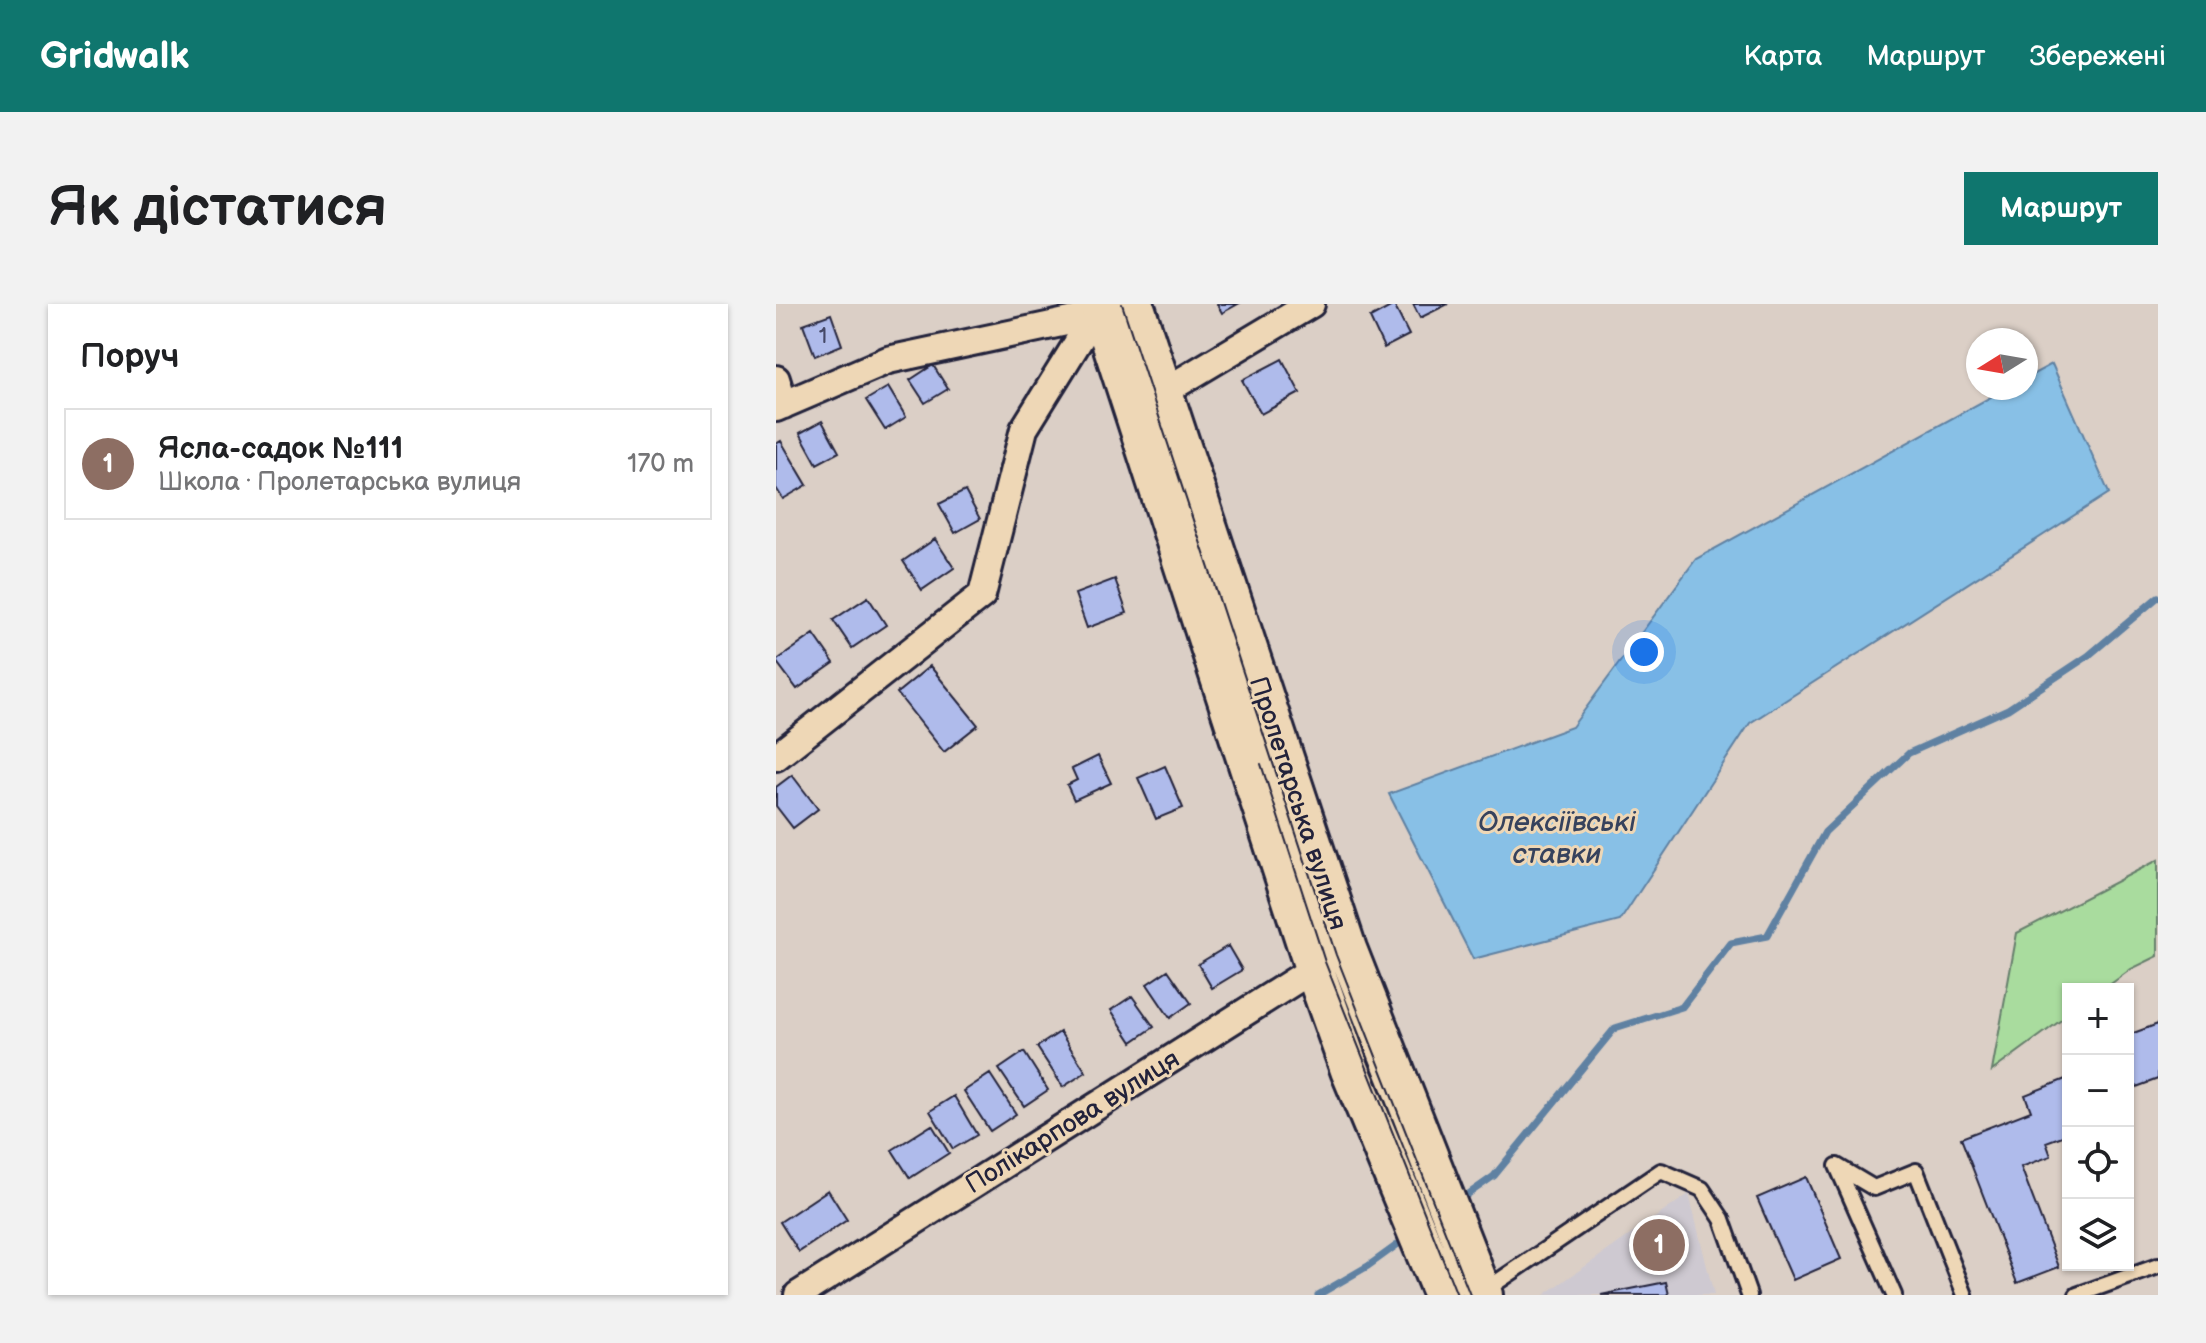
<!DOCTYPE html>
<html lang="uk">
<head>
<meta charset="utf-8">
<style>
	:root { --surface:#fff; --page:#f2f2f2; --text:#202124; --muted:#757577; --line:#e0e0e0; --accent:#0f766e }
	body { margin:0; font-family:"Balsamiq Sans",sans-serif; background:var(--page); color:var(--text) }
	.controls { position:absolute; right:24px; bottom:24px; display:grid; overflow:hidden; border-radius:0px; box-shadow:0 2px 6px #0004 }
	.controls button { width:72px; height:72px; display:grid; place-items:center; padding:0; border:0; border-bottom:2px solid var(--line); background:var(--surface); color:var(--text); font:40px sans-serif }
	.compass { position:absolute; left:1190px; top:24px; width:72px; height:72px; border-radius:50%; background:var(--surface); box-shadow:0 2px 6px #0004; rotate:259deg }
	.you { position:absolute; left:868px; top:348px; width:28px; height:28px; margin:-20px; border:6px solid #fff; border-radius:50%; background:#1a73e8; box-shadow:0 0 0 12px #1a73e833 }
	.badge { display:grid; place-items:center; width:52px; height:52px; border-radius:50%; background:var(--accent); color:#fff; font-size:26px; font-weight:700 }
	.pin { position:absolute; translate:-50% -50%; border:4px solid #fff; box-shadow:0 2px 8px #0006 }
	.list { margin:0; padding:0; list-style:none }
	h2 { display:flex; justify-content:space-between; align-items:center; height:104px; margin:0; padding:0 32px; font-size:34px }
	h2 small { font-size:26px; font-weight:400; color:var(--muted) }
	.list li { display:grid; grid-template-columns:52px 1fr auto; gap:24px; align-items:center; box-sizing:border-box; height:112px; margin:0 16px 16px; padding:0 16px; border:2px solid var(--line); border-radius:0px }
	.list b { display:block; font-size:30px; white-space:nowrap }
	.list p { margin:0; font-size:26px; white-space:nowrap; color:var(--muted) }
	.list em { font-size:26px; font-style:normal; color:var(--muted) }
	.icon { flex:none; width:44px; height:44px; fill:none; stroke:currentColor; stroke-width:2; stroke-linecap:round; stroke-linejoin:round }
	.map { position:relative; flex:none; width:1382px; height:991px; overflow:hidden; border-radius:0px }
	header { display:flex; align-items:center; gap:48px; box-sizing:border-box; height:112px; padding:0 40px; background:var(--accent); color:#fff }
	header strong { font-size:38px }
	nav { display:flex; gap:44px; margin-inline-start:auto; font-size:28px }
	.intro { display:flex; align-items:center; justify-content:space-between; box-sizing:border-box; height:192px; padding:0 48px }
	h1 { margin:0; font-size:56px }
	.button { padding:20px 36px; border-radius:0px; background:var(--accent); color:#fff; font-size:28px; font-weight:700 }
	main { display:flex; gap:48px; padding:0 48px }
	aside { flex:1; background:var(--surface); border-radius:0px; box-shadow:0 2px 6px #0004 }
	.map>svg:first-child { display:block }
	.built { fill:#cec9d1 }
	.green { fill:#a9dc9e; stroke:#667f6c; stroke-width:2 }
	.water { fill:#88c0e6; stroke:#5f81a2; stroke-width:2 }
	.lines { fill:none; stroke-linecap:round; stroke-linejoin:round }
	.stream { stroke:#5f81a2; stroke-width:7 }
	.building { fill:#afbbeb; stroke:#22223b; stroke-width:2 }
	.service-casing { stroke:#22223b; stroke-width:20 }
	.minor-casing { stroke:#22223b; stroke-width:32 }
	.secondary-casing { stroke:#22223b; stroke-width:44 }
	.service { stroke:#eed7b6; stroke-width:14 }
	.minor { stroke:#eed7b6; stroke-width:26 }
	.secondary { stroke:#eed7b6; stroke-width:38 }
	.tram { stroke:#22223b; stroke-width:2 }
	.labels { text-anchor:middle; stroke-width:6; stroke-linejoin:round; paint-order:stroke }
	.number-label { font-size:22px; fill:#454867 }
	.street-label { font-size:26px; fill:#22223b; stroke:#eed7b6 }
	.water-label { font-size:28px; font-style:italic; fill:#36425d; stroke:#eed7b6 }
</style>
</head>
<body>
<header>
<strong>Gridwalk</strong>
<nav><a>Карта</a><a>Маршрут</a><a>Збережені</a></nav>
</header>
<div class="intro"><h1>Як дістатися</h1><a class="button">Маршрут</a></div>
<main>
<aside>
<h2>Поруч<small></small></h2>
<ul class="list">
<li><span class="badge" style="background:#8d6e63">1</span><div><b>Ясла-садок №111</b><p>Школа · Пролетарська вулиця</p></div><em>170 m</em></li>
</ul>
</aside>
<div class="map">
<svg width="1382" height="991" viewBox="0 0 1382 991">
	<rect width="100%" height="100%" fill="#dbcfc6"/>
	<filter id="ink" filterUnits="userSpaceOnUse"><feTurbulence type="fractalNoise" baseFrequency=".0125" numOctaves="2"/><feDisplacementMap in="SourceGraphic" scale="16" xChannelSelector="R" yChannelSelector="G"/><feConvolveMatrix kernelMatrix="1 2 1 2 8 2 1 2 1" color-interpolation-filters="sRGB"/></filter>
	<g filter="url(#ink)">
		<path class="built" d="M 913,890 L 938,991 L 768,991 Z"/>
		<path class="green" d="M 1382,556 L 1382,652 L 1355,665 L 1328,685 L 1292,685 L 1292,711 L 1216,767 L 1241,629 Z"/>
		<path class="water" d="M 1276,60 L 1333,189 L 974,419 L 844,617 L 697,655 L 613,490 L 796,423 L 920,255 L 1231,84 L 1250,84 L 1250,74 Z"/>
		<g class="lines">
			<path class="stream" d="M 681,898 L 718,872 L 839,724 L 906,703 L 955,639 L 991,632 L 1049,528 L 1133,449 L 1232,405 L 1312,352 L 1382,293
				M 542,991 L 592,962 L 632,933"/>
		</g>
		<path class="building" d="M 441,0 L 462,0 L 446,9 Z
			M 637,0 L 672,0 L 644,14 Z
			M 618,1 L 633,31 L 608,44 L 594,14 Z
			M 55,10 L 66,41 L 39,52 L 27,20 Z
			M 506,55 L 524,89 L 485,110 L 466,76 Z
			M 157,61 L 172,85 L 149,99 L 134,76 Z
			M 112,83 L 130,113 L 109,126 L 90,96 Z
			M 46,117 L 63,148 L 41,160 L 24,129 Z
			M 5,137 L 31,181 L 7,195 L 0,184 L 0,140 Z
			M 189,187 L 204,215 L 179,229 L 163,200 Z
			M 159,235 L 178,264 L 146,286 L 127,257 Z
			M 339,275 L 351,309 L 311,324 L 299,290 Z
			M 92,293 L 110,321 L 76,344 L 57,316 Z
			M 38,330 L 58,359 L 21,385 L 0,357 Z
			M 154,362 L 202,421 L 168,448 L 121,389 Z
			M 322,452 L 335,479 L 298,496 L 291,481 L 301,476 L 296,465 Z
			M 389,462 L 407,504 L 380,515 L 362,474 Z
			M 16,471 L 42,505 L 17,524 L 0,502 L 0,483 Z
			M 452,642 L 466,666 L 436,684 L 422,660 Z
			M 392,666 L 415,699 L 394,714 L 371,680 Z
			M 356,692 L 378,723 L 356,738 L 335,706 Z
			M 1382,720 L 1382,775 L 1352,786 L 1352,731 Z
			M 284,728 L 310,768 L 287,783 L 261,743 Z
			M 248,748 L 272,786 L 248,802 L 223,765 Z
			M 214,770 L 240,810 L 214,827 L 188,787 Z
			M 1292,774 L 1292,830 L 1270,838 L 1275,852 L 1245,863 L 1283,963 L 1241,979 L 1185,834 L 1255,807 L 1249,791 Z
			M 178,792 L 201,831 L 177,845 L 154,807 Z
			M 156,821 L 173,849 L 134,874 L 116,846 Z
			M 1030,873 L 1065,955 L 1017,976 L 981,894 Z
			M 52,886 L 71,916 L 23,948 L 4,918 Z
			M 890,978 L 893,991 L 825,991 Z"/>
		<g class="lines">
			<g class="service-casing">
				<path id="service" d="M 1061,862 L 1098,884 L 1140,867 L 1189,991
					M 1061,862 L 1118,991
					M 708,987 L 885,867 L 926,885 L 946,915 L 973,991
					M 1301,991 L 1382,962"/>
			</g>
			<g class="minor-casing">
				<path id="minor" d="M 0,75 L 8,101
					M 374,96 L 535,0
					M 0,104 L 112,56 L 318,12 L 325,9
					M 0,453 L 206,291 L 248,125 L 318,12
					M 22,991 L 550,657"/>
			</g>
			<g class="secondary-casing">
				<path id="secondary" d="M 323,0 L 538,664 L 574,766 L 667,991
					M 358,0 L 571,645 L 707,991"/>
			</g>
			<use href="#service" class="service"/>
			<use href="#minor" class="minor"/>
			<use href="#secondary" class="secondary"/>
			<path class="tram" d="M 346,0 L 560,651 L 694,991
				M 485,460 L 549,658 L 681,991"/>
		</g>
	</g>
	<g class="labels">
		<g class="number-label">
			<text x="47" y="39">1</text>
		</g>
		<g class="street-label">
			<text transform="translate(523 499) rotate(72)" y="9">Пролетарська вулиця</text>
			<text transform="translate(296 817) rotate(-32)" y="9">Полікарпова вулиця</text>
		</g>
		<g class="water-label">
			<text x="781" y="527">Олексіївські<tspan x="781" dy="32">ставки</tspan></text>
		</g>
	</g>
</svg>
<div class="controls">
<button>+</button>
<button>−</button>
<button><svg class="icon" aria-label="locate" viewBox="0 0 24 24"><circle cx="12" cy="12" r="6"/><path d="M12 2v4M12 18v4M2 12h4M18 12h4"/></svg></button>
<button><svg class="icon" aria-label="layers" viewBox="0 0 24 24"><path d="M12 4l9 5-9 5-9-5zM3 14l9 5 9-5"/></svg></button>
</div>
<svg class="compass" viewBox="-18 -18 36 36"><path d="M0-13l5 13h-10z" fill="#e53935"/><path d="M0 13l5-13h-10z" fill="#757577"/></svg>
<div class="you"></div>
<div class="pin badge" style="left:883px;top:941px;background:#8d6e63">1</div>
</div>
</main>
</body>
</html>
